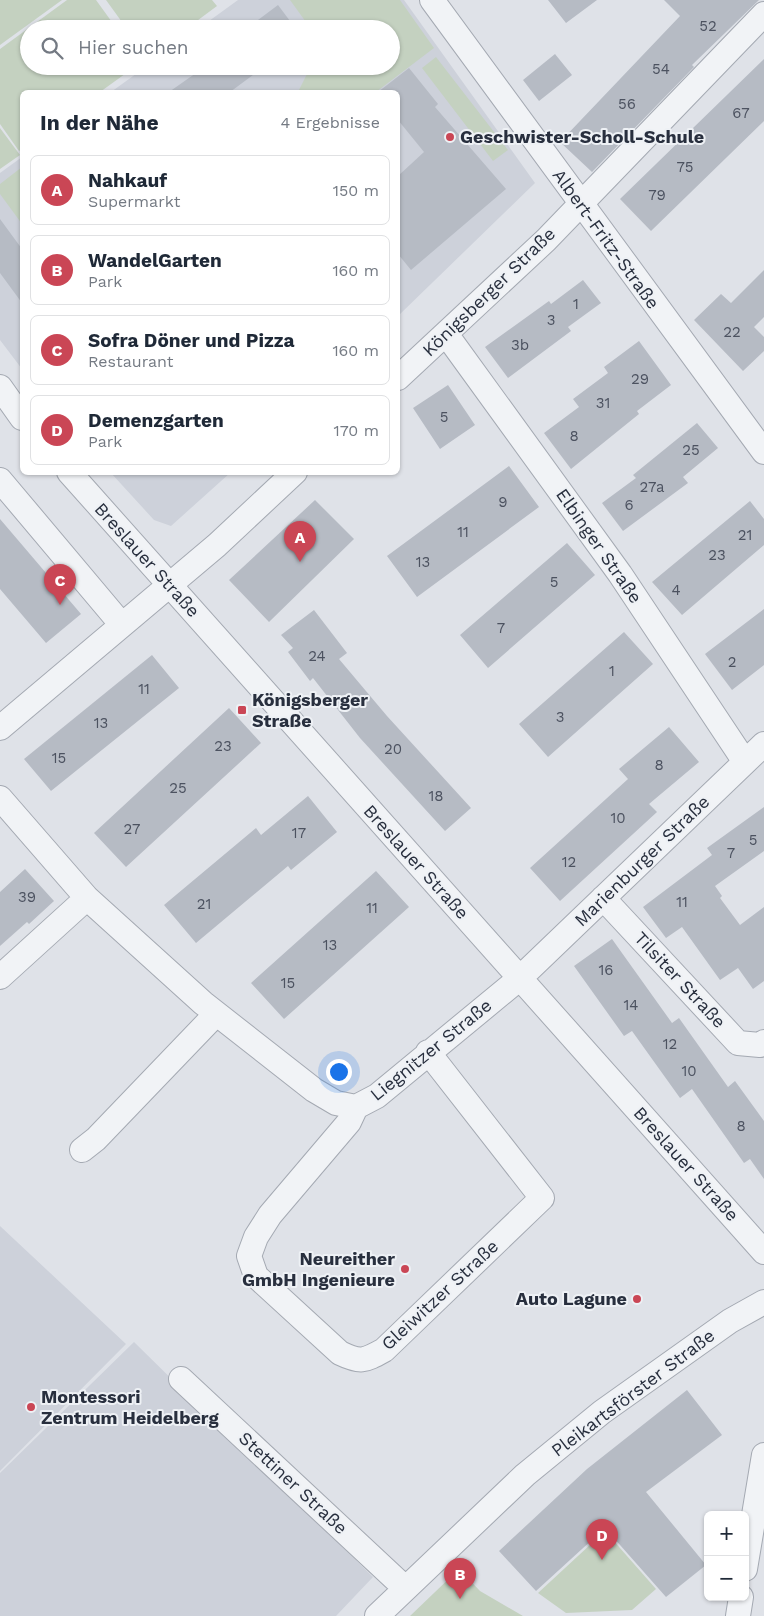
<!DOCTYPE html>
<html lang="de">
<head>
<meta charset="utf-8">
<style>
	:root { --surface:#fff; --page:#f6f6f7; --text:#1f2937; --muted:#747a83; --line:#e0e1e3; --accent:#ca4655 }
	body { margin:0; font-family:"Work Sans",sans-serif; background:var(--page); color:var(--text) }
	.controls { position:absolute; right:15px; bottom:15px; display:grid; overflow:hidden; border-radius:8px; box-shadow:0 1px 4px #0004 }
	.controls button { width:45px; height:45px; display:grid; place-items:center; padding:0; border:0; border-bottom:1px solid var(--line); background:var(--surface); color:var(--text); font:25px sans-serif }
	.you { position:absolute; left:338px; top:1071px; width:18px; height:18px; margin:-12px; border:4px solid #fff; border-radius:50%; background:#1a73e8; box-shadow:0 0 0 8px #1a73e833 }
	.badge { display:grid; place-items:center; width:32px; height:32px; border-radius:50%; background:var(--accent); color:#fff; font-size:16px; font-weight:700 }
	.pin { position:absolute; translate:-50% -41px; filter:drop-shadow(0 1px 2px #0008) }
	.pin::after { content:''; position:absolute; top:26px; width:18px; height:15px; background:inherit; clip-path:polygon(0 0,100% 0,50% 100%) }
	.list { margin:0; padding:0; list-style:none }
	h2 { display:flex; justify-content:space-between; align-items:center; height:65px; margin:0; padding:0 20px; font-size:21px }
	h2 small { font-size:16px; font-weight:400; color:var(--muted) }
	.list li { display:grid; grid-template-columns:32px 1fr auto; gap:15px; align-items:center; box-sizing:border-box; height:70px; margin:0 10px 10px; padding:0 10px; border:1px solid var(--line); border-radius:8px }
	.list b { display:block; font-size:19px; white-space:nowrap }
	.list p { margin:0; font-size:16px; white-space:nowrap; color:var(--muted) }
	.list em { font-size:16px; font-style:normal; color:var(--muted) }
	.icon { flex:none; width:28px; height:28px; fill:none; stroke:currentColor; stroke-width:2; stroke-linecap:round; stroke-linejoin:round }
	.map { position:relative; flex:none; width:764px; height:1616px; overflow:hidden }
	.search { position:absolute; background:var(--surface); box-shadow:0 1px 4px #0004; left:20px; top:20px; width:380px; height:55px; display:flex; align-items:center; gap:12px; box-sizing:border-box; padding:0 18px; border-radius:28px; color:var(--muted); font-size:19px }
	.panel { position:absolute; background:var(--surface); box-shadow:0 1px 4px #0004; left:20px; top:90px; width:380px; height:385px; border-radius:8px }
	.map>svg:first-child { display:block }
	.built { fill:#cdd1da }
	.green { fill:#c4d1c0 }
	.building { fill:#b6bbc4 }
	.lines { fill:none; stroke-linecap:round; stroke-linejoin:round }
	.minor-casing { stroke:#a4a9b2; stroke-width:26 }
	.minor { stroke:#f1f3f6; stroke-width:24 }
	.poi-dot { fill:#ca4655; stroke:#eef1f5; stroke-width:2 }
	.labels { text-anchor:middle; stroke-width:4; stroke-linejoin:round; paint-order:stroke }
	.number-label { font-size:15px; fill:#4c5260 }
	.poi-label { font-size:18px; font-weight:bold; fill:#282f3e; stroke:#eef1f5; text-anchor:start }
	.street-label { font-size:18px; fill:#282f3e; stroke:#eef1f5 }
</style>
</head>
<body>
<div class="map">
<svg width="764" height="1616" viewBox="0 0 764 1616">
	<rect width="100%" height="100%" fill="#dfe2e8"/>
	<path class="built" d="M 238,0 L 404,0 L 535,183 L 398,316 L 398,92 L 111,92 L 147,66 L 391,66 L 391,29 L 198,29 Z
		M 22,157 L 22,369 L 0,340 L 0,173 Z
		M 111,473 L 230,473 L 171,526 L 154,520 Z
		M 0,1226 L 126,1344 L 0,1471 Z
		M 134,1342 L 373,1577 L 336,1616 L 0,1616 L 0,1473 Z"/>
	<path class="green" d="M 0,0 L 62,0 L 0,45 Z
		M 67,0 L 96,0 L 117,29 L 29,29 L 29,66 L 136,66 L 100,92 L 22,92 L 22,149 L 19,151 L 0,124 L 0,49 Z
		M 106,0 L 212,0 L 217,6 L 186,29 L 127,29 Z
		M 290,0 L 400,0 L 434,48 L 376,92 L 298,92 L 311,66 L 391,66 L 391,29 L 311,29 Z
		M 436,57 L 508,150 L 493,161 L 422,68 Z
		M 0,128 L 20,155 L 0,169 Z
		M 22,167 L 22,224 L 0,194 L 0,184 Z
		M 605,1531 L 656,1589 L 632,1610 L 566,1613 L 538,1593 Z
		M 459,1569 L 480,1591 L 523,1616 L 410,1616 Z"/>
	<path class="building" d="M 548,0 L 597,0 L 566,23 Z
		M 664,0 L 759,0 L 692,65 L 694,67 L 592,172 L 560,142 L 680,16 Z
		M 278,5 L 296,29 L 246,29 Z
		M 555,54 L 572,75 L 539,101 L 523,80 Z
		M 764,59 L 764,121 L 651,231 L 620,199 Z
		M 206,66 L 265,66 L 230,92 L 169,92 Z
		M 409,68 L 438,104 L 435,107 L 506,189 L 411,270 L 398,254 L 398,176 L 424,152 L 398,120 L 398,92 L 378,92 Z
		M 0,219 L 22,249 L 22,303 L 0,273 Z
		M 764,270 L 764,317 L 754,327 L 764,337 L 764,351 L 743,371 L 694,320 L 721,294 L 731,303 Z
		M 583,280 L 601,303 L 568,327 L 571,331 L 508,378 L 485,347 L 549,301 L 551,304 Z
		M 639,341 L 671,385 L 637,411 L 639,414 L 571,469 L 544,433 L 579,407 L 573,399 L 608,373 L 604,367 Z
		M 448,385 L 475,425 L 440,449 L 413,408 Z
		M 697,423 L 718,448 L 683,477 L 688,483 L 623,531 L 602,503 L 636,478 L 633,475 Z
		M 509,466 L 539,507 L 417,597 L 387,556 Z
		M 315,500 L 354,539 L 269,622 L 229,580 Z
		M 750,501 L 764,519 L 764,545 L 682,615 L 652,582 Z
		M 0,519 L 81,614 L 46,643 L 0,589 Z
		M 567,543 L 595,575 L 488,668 L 460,635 Z
		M 764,609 L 764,665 L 732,690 L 705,654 Z
		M 314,610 L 347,653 L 339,659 L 387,716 L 471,808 L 445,831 L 360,738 L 313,678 L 310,681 L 288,652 L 293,648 L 281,635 Z
		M 624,632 L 653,664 L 548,757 L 519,724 Z
		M 152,655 L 179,688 L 51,791 L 24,759 Z
		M 229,708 L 261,743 L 126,867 L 94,833 Z
		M 669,727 L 699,762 L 649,804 L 657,812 L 560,901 L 530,868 L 628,779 L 619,769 Z
		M 308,796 L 337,832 L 291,870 L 288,866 L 196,943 L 164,905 L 256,828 L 261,835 Z
		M 764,807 L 764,851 L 715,886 L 722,896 L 720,898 L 740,925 L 764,907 L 764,981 L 753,989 L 738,968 L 720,980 L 682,927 L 666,938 L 643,907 L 712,855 L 707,848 Z
		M 25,869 L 54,901 L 29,924 L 27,922 L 0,946 L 0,892 Z
		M 376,871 L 409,907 L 284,1019 L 251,983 Z
		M 612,939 L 672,1023 L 679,1018 L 728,1087 L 735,1081 L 764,1121 L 764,1179 L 750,1159 L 744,1163 L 692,1089 L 680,1098 L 632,1031 L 624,1036 L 574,966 Z
		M 687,1390 L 722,1435 L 646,1492 L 706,1565 L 666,1597 L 605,1528 L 536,1591 L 499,1551 L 587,1469 Z"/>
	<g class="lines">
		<g class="minor-casing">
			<path id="minor" d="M 432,0 L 764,452
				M 446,334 L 620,574 L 745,762
				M 398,378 L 546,240 L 764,14
				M 0,387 L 22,418
				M 69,472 L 764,1252
				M 0,480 L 122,625
				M 0,728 L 217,545 L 295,472
				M 0,798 L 87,898 L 203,1003 L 314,1090 L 336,1103 L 356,1107 L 377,1096 L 520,978 L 764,744
				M 603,898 L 738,1043 L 760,1045 L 764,1042
				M 0,977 L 87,898
				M 356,1107 L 349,1122 L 270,1215 L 256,1237 L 249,1256 L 256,1276 L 340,1353 C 361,1363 364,1361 384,1350 L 542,1198 L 428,1052
				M 82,1150 L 96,1139 L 216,1014
				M 181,1379 L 405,1588
				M 745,1569 L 764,1455
				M 377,1616 L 525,1475 L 602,1412 L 730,1321 L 764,1302
				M 738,1616 L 741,1597"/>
		</g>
		<use href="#minor" class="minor"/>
	</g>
	<g class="poi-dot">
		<circle cx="450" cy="137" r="5"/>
		<rect x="237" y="705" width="10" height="10" rx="2.5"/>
		<circle cx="405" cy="1269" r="5"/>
		<circle cx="637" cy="1299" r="5"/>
		<circle cx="31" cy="1407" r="5"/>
	</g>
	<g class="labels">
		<g class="number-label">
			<text x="708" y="31">52</text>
			<text x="661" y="74">54</text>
			<text x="627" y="109">56</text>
			<text x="741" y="118">67</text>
			<text x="685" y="172">75</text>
			<text x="657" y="200">79</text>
			<text x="576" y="309">1</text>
			<text x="551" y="325">3</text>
			<text x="732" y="337">22</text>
			<text x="520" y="350">3b</text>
			<text x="640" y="384">29</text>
			<text x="603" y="408">31</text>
			<text x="444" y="422">5</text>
			<text x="574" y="441">8</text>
			<text x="691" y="455">25</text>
			<text x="652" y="492">27a</text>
			<text x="503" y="507">9</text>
			<text x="629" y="510">6</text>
			<text x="463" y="537">11</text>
			<text x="745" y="540">21</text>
			<text x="717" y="560">23</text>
			<text x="423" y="567">13</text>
			<text x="554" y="587">5</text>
			<text x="676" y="595">4</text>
			<text x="501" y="633">7</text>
			<text x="317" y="661">24</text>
			<text x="732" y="667">2</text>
			<text x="612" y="676">1</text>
			<text x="144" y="694">11</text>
			<text x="560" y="722">3</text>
			<text x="101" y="728">13</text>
			<text x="223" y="751">23</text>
			<text x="393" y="754">20</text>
			<text x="59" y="763">15</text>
			<text x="659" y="770">8</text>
			<text x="178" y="793">25</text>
			<text x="436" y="801">18</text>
			<text x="618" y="823">10</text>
			<text x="132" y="834">27</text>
			<text x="299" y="838">17</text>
			<text x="753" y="845">5</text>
			<text x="731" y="858">7</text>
			<text x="569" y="867">12</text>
			<text x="27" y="902">39</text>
			<text x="682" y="907">11</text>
			<text x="204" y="909">21</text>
			<text x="372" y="913">11</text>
			<text x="330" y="950">13</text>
			<text x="606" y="975">16</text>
			<text x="288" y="988">15</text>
			<text x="631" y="1010">14</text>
			<text x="670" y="1049">12</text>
			<text x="689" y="1076">10</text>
			<text x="741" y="1131">8</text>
		</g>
		<g class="poi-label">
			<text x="460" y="143">Geschwister-Scholl-Schule</text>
			<text x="252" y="706">Königsberger<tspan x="252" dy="21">Straße</tspan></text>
			<text x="395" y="1265" text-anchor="end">Neureither<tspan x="395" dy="21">GmbH Ingenieure</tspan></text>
			<text x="627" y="1305" text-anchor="end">Auto Lagune</text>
			<text x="41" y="1403">Montessori<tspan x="41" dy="21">Zentrum Heidelberg</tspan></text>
		</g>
		<g class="street-label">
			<text transform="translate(606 239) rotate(54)" y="6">Albert-Fritz-Straße</text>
			<text transform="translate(489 292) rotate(-44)" y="6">Königsberger Straße</text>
			<text transform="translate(599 546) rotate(55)" y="6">Elbinger Straße</text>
			<text transform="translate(147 560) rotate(48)" y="6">Breslauer Straße</text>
			<text transform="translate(642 861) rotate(-44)" y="6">Marienburger Straße</text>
			<text transform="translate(416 862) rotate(48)" y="6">Breslauer Straße</text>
			<text transform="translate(680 980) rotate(47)" y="6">Tilsiter Straße</text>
			<text transform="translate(431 1050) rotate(-39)" y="6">Liegnitzer Straße</text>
			<text transform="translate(686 1164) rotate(48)" y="6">Breslauer Straße</text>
			<text transform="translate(440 1295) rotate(-43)" y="6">Gleiwitzer Straße</text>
			<text transform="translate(633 1393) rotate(-37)" y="6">Pleikartsförster Straße</text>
			<text transform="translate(293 1483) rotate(43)" y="6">Stettiner Straße</text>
		</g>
	</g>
</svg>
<div class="controls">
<button>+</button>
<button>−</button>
</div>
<div class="you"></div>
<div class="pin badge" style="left:300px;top:562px">A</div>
<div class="pin badge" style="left:460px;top:1599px">B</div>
<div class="pin badge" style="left:60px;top:605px">C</div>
<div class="pin badge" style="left:602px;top:1560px">D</div>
<div class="search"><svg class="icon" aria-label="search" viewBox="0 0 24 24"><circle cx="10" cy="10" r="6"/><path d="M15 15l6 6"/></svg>Hier suchen</div>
<section class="panel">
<h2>In der Nähe<small>4 Ergebnisse</small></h2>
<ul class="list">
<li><span class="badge">A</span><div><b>Nahkauf</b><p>Supermarkt</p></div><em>150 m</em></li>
<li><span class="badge">B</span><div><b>WandelGarten</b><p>Park</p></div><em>160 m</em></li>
<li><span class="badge">C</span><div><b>Sofra Döner und Pizza</b><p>Restaurant</p></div><em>160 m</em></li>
<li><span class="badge">D</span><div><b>Demenzgarten</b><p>Park</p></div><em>170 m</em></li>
</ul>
</section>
</div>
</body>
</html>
